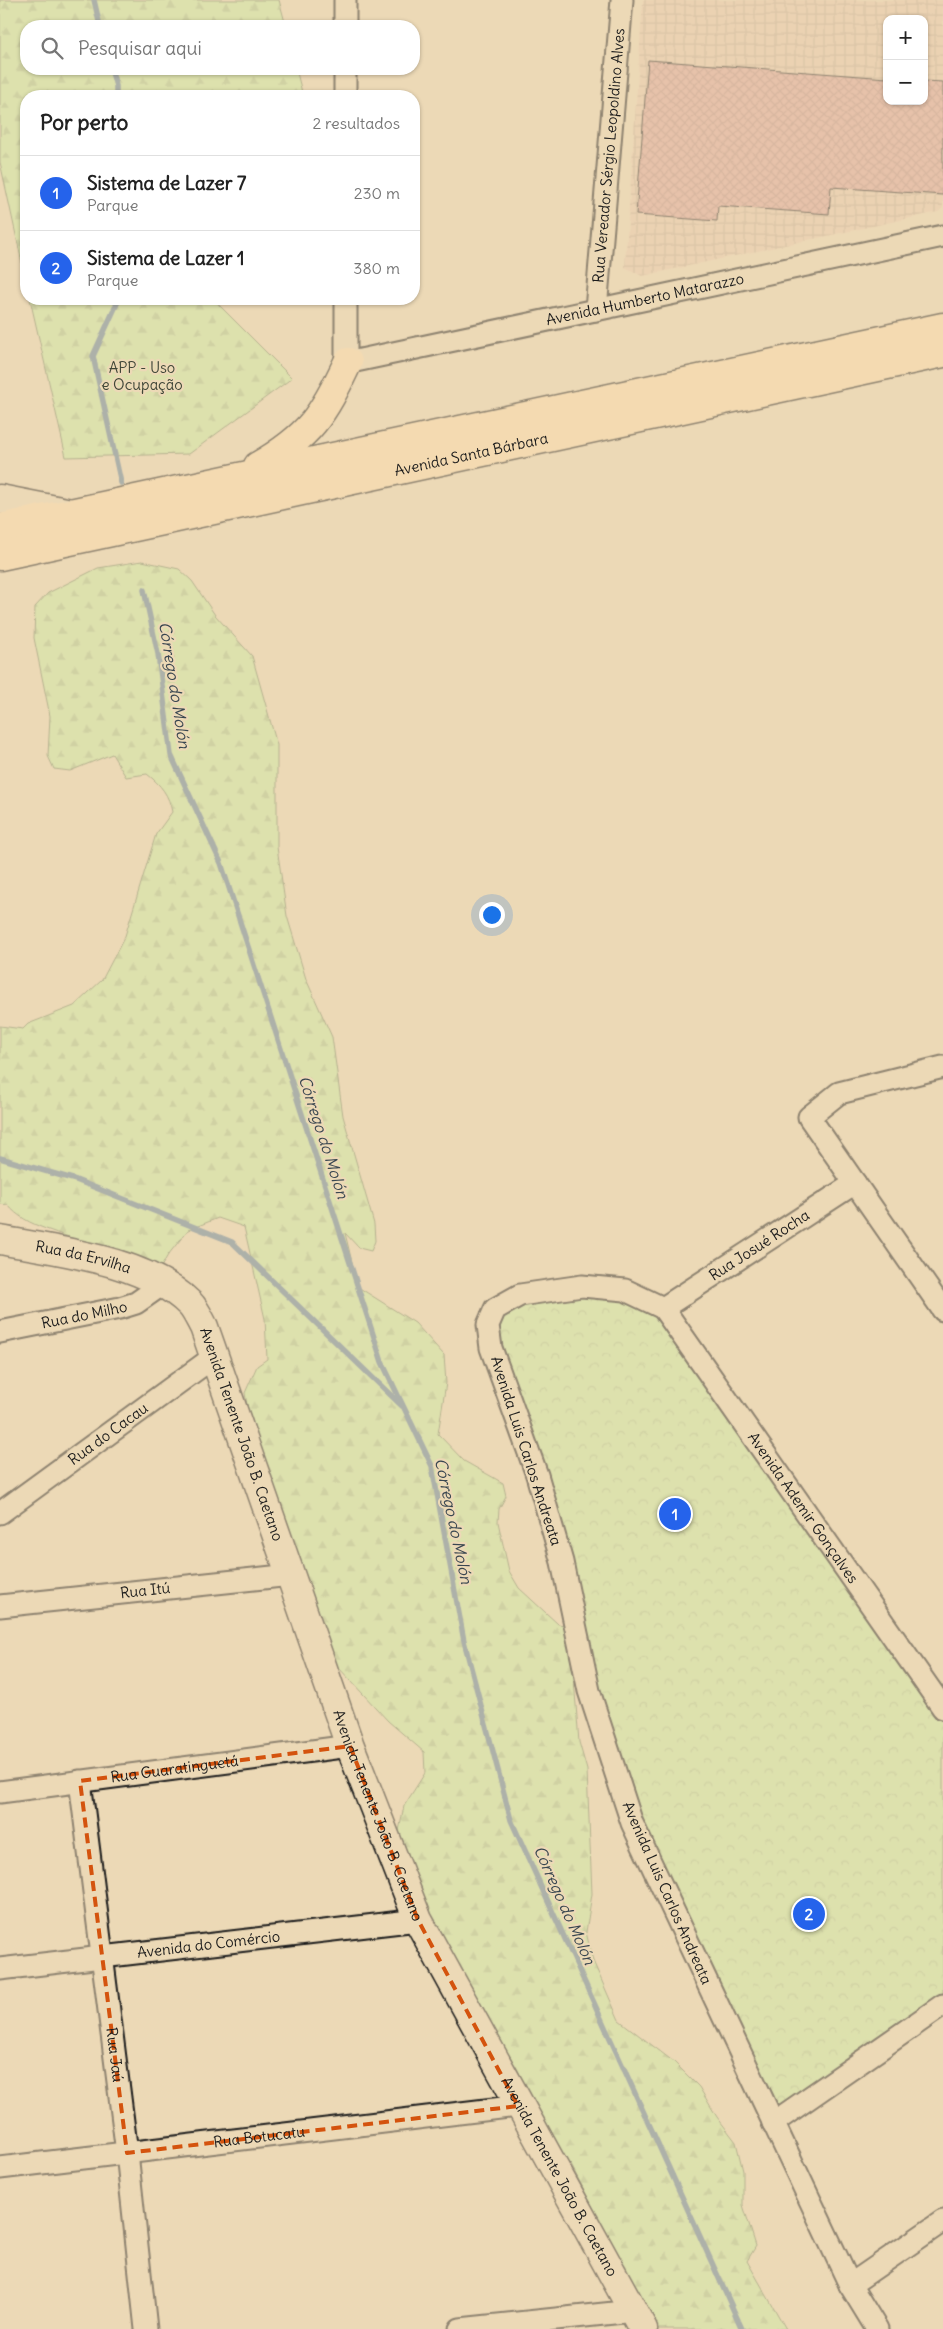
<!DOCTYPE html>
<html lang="pt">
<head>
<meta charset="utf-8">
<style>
	:root { --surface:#fff; --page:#f2f2f2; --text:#222; --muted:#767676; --line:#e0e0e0; --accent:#2563eb }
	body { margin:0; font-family:Delius,sans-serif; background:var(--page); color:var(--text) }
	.controls { position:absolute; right:15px; top:15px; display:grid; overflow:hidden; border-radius:10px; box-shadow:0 1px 4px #0004 }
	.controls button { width:45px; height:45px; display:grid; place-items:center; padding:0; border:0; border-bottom:1px solid var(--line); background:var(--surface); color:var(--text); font:25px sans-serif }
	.you { position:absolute; left:491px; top:914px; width:18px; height:18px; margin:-12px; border:4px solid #fff; border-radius:50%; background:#1a73e8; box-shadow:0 0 0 8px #1a73e833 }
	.badge { display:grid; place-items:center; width:32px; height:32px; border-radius:50%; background:var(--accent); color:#fff; font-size:16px; font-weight:700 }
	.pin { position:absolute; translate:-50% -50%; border:2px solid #fff; box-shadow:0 1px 5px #0006 }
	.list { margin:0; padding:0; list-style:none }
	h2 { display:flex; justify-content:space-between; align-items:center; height:65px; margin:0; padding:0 20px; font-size:21px }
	h2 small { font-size:16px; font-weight:400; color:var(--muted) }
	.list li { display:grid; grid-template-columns:32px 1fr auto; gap:15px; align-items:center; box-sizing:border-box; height:75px; padding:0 20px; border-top:1px solid var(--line) }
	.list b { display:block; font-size:19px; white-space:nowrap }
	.list p { margin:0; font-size:16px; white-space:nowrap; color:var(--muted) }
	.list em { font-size:16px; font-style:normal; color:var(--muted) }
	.icon { flex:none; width:28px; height:28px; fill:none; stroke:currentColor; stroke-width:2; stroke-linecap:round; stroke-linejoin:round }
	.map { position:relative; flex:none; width:943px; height:2329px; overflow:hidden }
	.search { position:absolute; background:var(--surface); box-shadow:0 1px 4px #0004; left:20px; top:20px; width:400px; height:55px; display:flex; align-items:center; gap:12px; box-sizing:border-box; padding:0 18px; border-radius:20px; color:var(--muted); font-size:19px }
	.panel { position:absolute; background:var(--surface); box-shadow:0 1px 4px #0004; left:20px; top:90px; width:400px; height:215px; border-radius:20px }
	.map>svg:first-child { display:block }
	.industrial { fill:url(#industrial-grid); fill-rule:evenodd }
	.forest { fill:url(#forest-firs); stroke:#738360 }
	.park { fill:url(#park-crowns); stroke:#738360 }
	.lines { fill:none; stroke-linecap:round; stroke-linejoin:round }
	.stream { stroke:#618099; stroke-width:5.5 }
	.building { fill:url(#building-cross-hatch); stroke:#1c1c1c }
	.street-casing { stroke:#1c1c1c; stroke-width:25 }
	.secondary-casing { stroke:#1c1c1c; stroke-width:31 }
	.primary-casing { stroke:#1c1c1c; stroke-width:31 }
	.street { stroke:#ecd9b6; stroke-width:21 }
	.secondary { stroke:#ecd9b6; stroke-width:28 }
	.primary { stroke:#fcdcac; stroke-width:28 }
	.marked { fill:none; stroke:#d4530e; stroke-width:4; stroke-dasharray:10 6; stroke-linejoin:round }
	.labels { text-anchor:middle; stroke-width:4.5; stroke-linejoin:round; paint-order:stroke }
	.street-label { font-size:15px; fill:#1c1c1c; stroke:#ecd9b6 }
	.park-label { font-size:15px; fill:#3f4537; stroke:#ecd9b6 }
	.water-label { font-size:16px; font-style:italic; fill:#394650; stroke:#ecd9b6 }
</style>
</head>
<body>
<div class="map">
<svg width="943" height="2329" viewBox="0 0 943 2329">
	<defs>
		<pattern id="industrial-grid" width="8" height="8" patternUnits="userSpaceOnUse" patternTransform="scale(1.25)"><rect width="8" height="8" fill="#e8caae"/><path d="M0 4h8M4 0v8" fill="none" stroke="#c6ad95"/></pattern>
		<pattern id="forest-firs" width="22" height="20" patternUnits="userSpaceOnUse" patternTransform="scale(1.25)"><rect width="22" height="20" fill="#caeaa3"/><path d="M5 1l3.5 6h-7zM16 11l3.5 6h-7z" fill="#adc88c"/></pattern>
		<pattern id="park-crowns" width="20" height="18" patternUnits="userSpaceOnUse" patternTransform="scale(1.25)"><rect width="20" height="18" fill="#caeaa3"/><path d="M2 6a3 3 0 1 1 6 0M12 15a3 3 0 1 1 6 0" fill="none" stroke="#adc88c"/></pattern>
		<pattern id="building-cross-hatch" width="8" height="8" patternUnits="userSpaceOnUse" patternTransform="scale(1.25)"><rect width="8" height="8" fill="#dfa69b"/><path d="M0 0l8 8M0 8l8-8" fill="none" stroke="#bf8e85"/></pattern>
	</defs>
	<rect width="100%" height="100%" fill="#ecd9b6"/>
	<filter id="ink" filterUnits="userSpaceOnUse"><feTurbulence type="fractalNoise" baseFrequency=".02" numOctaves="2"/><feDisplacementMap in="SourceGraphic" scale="10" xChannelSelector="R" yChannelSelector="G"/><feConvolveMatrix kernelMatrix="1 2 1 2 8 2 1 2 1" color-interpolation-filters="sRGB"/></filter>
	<g filter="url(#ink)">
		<path class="industrial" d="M 643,0 L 943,0 L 943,208 L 938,212 L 642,276 L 625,267 ZM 887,19 L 924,19 L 924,101 L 887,101 Z"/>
		<path class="forest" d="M 0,0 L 279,0 L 286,26 L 26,26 L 26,69 L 296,69 L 303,96 L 26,96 L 26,281 L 0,162 Z
			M 30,299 L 213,299 L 292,378 L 189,454 L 66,457 Z
			M 142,561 L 179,569 L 192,581 L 215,615 L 252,656 L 277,745 L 277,847 L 287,916 L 306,979 L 332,1037 L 343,1116 L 374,1224 L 375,1241 L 371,1251 L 359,1248 L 345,1233 L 358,1287 L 415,1323 L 444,1355 L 446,1383 L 438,1434 L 464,1461 L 503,1483 L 506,1496 L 499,1509 L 498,1522 L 509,1571 L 519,1588 L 558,1624 L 572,1626 L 581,1612 L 573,1668 L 579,1742 L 587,1770 L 592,1894 L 586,1932 L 593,1961 L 619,2020 L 674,2062 L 699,2087 L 717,2117 L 736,2142 L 743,2171 L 743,2205 L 756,2246 L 747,2261 L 786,2329 L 652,2329 L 618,2270 L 595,2211 L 571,2165 L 533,2128 L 463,2006 L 398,1836 L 404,1806 L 425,1773 L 424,1752 L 388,1721 L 326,1654 L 259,1476 L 245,1393 L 257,1366 L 267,1359 L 265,1319 L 244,1227 L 218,1218 L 188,1230 L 168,1255 L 153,1281 C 131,1269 110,1256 88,1245 C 63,1232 26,1228 8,1205 L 0,1204 L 0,1026 L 23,1029 L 28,1024 L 74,1006 L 102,980 L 125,936 L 156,834 L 172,812 C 169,795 161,785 147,774 L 126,777 L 112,754 L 70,771 L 54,769 L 48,756 L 50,716 L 34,638 L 35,607 L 48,593 L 98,568 Z"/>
		<path class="park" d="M 582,1286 L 663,1308 L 943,1708 L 943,2005 L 773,2123 L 632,1823 L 508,1397 L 495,1309 Z"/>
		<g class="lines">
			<path class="stream" d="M 94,0 L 100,26
				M 111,69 L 116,86 L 116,96
				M 119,299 L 93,356 L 121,483
				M 144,590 L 158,654 L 171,755 L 221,863 L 382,1362 L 432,1466 L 464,1641 L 511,1820 L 742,2329
				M 0,1158 L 76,1180 L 232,1242 L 402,1406"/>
		</g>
		<path class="building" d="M 648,60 L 887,78 L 887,101 L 924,101 L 924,81 L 943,82 L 943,195 L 831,187 L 829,214 L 718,206 L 717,221 L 636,215 Z"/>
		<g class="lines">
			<g class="street-casing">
				<g id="street">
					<path d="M 345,0 L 345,26"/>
					<path d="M 345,69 L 345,96"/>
					<path id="s1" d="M 346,299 L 346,358 L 351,362 L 943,236"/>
					<path id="s2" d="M 596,310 L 622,0"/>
					<path d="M 943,1067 L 839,1093 L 809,1117 L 943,1310"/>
					<path id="s3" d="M 663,1308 L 855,1183"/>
					<path id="s4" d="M 0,1332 L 120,1308 L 136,1303 L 163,1284"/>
					<path id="s5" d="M 0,1513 L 215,1356"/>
					<path id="s6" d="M 0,1606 L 291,1575"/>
					<path id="s7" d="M 80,1781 L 127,2153 L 146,2329"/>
					<path id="s8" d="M 0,1792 L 350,1746"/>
					<path id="s9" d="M 0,1969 L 418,1920"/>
					<path d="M 773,2123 L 943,2005"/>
					<path id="s10" d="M 0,2168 L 518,2106"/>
					<path d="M 850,2285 L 943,2221"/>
					<path d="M 460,2329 L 633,2311"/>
					<path id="s11" d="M 877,2329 L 850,2285 L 632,1823 L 589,1691 L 562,1562 L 537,1475 L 491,1348 L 488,1325 L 495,1309 L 520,1295 L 582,1286 L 625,1290 L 663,1308 L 943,1708"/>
				</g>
			</g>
			<g class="secondary-casing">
				<g id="secondary">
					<path d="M 0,499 L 71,513"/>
					<path id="s12" d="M 0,1240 C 59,1251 146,1260 190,1304 C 196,1310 200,1320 204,1327 L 350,1746 L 418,1920 L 643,2329"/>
				</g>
			</g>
			<g class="primary-casing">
				<g id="primary">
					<path d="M 258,466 C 310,436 323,415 348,362"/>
					<path d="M 0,528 L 943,327"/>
					<path id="s13" d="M 0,556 L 943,353"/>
				</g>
			</g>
			<use href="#street" class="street"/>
			<use href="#secondary" class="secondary"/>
			<use href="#primary" class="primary"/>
		</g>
	</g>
	<path d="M0 0H943V2329H0ZM 350,1746 L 418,1920 L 518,2106 L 127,2153 L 80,1781 Z" fill="#ecd9b6" fill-opacity=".55" fill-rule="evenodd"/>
	<path class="marked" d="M 350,1746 L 418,1920 L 518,2106 L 127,2153 L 80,1781 Z"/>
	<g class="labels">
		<g class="street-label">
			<text dy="5" stroke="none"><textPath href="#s2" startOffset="155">Rua Vereador Sérgio Leopoldino Alves</textPath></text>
			<text dy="5" stroke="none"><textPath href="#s1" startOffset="366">Avenida Humberto Matarazzo</textPath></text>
			<text dy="5" stroke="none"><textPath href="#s13" startOffset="482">Avenida Santa Bárbara</textPath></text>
			<text dy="5" stroke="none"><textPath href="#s3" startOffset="115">Rua Josué Rocha</textPath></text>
			<text dy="5" stroke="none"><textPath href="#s12" startOffset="85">Rua da Ervilha</textPath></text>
			<text dy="5" stroke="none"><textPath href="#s4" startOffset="86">Rua do Milho</textPath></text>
			<text dy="5" stroke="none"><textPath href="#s5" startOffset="134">Rua do Cacau</textPath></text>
			<text dy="5" stroke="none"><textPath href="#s12" startOffset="344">Avenida Tenente João B. Caetano</textPath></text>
			<text transform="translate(526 1451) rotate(72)" y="5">Avenida Luis Carlos Andreata</text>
			<text dy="5" stroke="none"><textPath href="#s11" startOffset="1520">Avenida Ademir Gonçalves</textPath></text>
			<text dy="5" stroke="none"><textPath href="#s6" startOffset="146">Rua Itú</textPath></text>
			<text dy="5" stroke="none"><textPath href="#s8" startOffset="176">Rua Guaratinguetá</textPath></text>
			<text dy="5" stroke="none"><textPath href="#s12" startOffset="749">Avenida Tenente João B. Caetano</textPath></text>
			<text transform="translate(667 1893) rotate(66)" y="5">Avenida Luis Carlos Andreata</text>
			<text dy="5" stroke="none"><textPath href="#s9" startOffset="210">Avenida do Comércio</textPath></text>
			<text dy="5" stroke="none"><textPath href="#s7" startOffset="276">Rua Jaú</textPath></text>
			<text dy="5" stroke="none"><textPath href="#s10" startOffset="261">Rua Botucatu</textPath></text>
			<text dy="5" stroke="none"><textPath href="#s12" startOffset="1154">Avenida Tenente João B. Caetano</textPath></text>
		</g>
		<g class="park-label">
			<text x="142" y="373">APP - Uso<tspan x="142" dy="17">e Ocupação</tspan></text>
		</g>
		<g class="water-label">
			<text transform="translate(175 685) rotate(81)" y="6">Córrego do Molón</text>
			<text transform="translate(324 1137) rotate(72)" y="6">Córrego do Molón</text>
			<text transform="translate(454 1521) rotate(78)" y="6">Córrego do Molón</text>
			<text transform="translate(565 1905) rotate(66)" y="6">Córrego do Molón</text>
		</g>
	</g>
</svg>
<div class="controls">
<button>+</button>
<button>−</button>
</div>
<div class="you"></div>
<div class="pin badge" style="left:675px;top:1514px">1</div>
<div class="pin badge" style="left:809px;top:1914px">2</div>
<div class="search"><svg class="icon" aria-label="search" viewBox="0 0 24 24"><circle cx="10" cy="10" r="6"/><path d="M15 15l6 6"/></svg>Pesquisar aqui</div>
<section class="panel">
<h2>Por perto<small>2 resultados</small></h2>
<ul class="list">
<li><span class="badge">1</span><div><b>Sistema de Lazer 7</b><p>Parque</p></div><em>230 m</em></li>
<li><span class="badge">2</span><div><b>Sistema de Lazer 1</b><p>Parque</p></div><em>380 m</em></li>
</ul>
</section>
</div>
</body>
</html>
